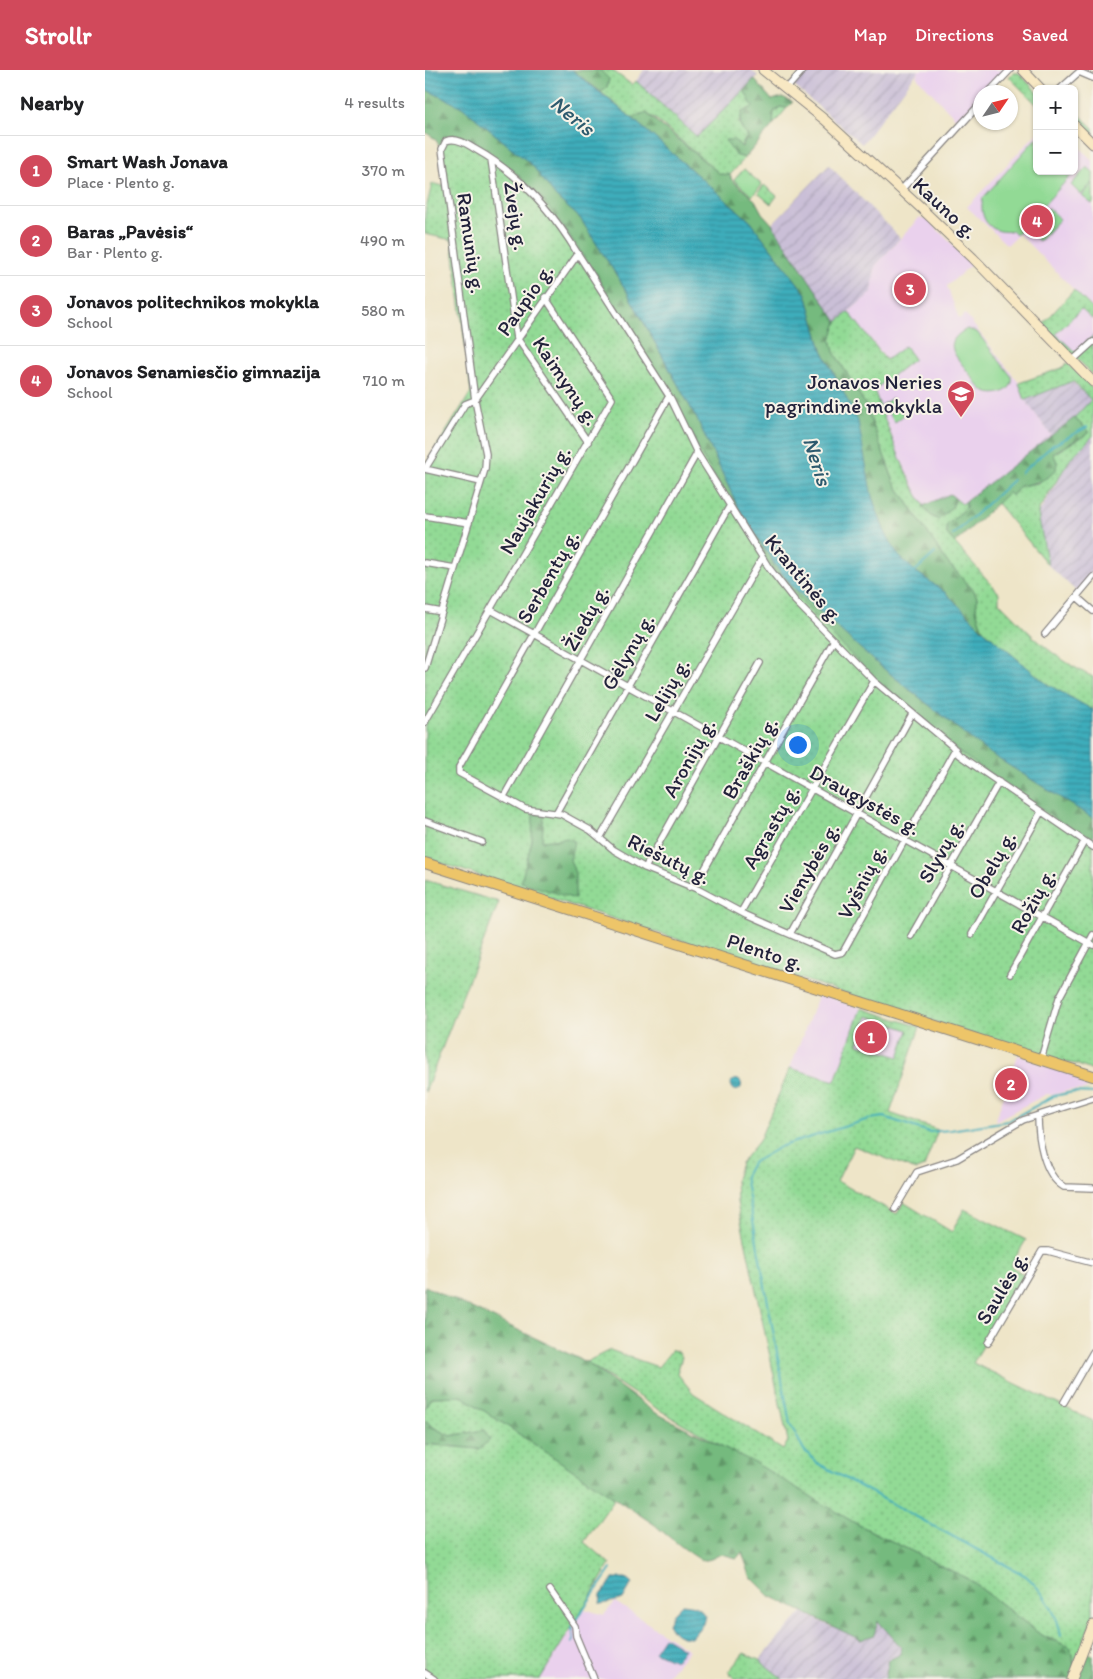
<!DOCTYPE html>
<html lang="en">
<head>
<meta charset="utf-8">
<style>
	:root { --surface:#fff; --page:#f6f6f6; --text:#202124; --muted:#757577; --line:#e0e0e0; --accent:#d1495b }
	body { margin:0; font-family:Itim,sans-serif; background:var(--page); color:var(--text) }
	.controls { position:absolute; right:15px; top:15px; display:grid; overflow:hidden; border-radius:8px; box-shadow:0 1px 4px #0004 }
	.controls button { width:45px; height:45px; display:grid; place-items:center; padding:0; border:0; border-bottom:1px solid var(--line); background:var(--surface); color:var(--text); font:25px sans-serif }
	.compass { position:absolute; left:548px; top:15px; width:45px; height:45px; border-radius:50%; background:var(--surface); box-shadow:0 1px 4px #0004; rotate:55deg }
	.you { position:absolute; left:372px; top:674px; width:18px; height:18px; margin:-12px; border:4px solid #fff; border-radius:50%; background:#1a73e8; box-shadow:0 0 0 8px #1a73e833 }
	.badge { display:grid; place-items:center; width:32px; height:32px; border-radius:50%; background:var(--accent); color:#fff; font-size:16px; font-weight:700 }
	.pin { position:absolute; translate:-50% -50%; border:2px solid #fff; box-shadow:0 1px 5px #0006 }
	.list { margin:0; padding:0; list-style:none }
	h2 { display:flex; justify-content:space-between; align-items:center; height:65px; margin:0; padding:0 20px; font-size:21px }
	h2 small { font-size:16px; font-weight:400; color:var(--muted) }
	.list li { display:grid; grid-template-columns:32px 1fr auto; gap:15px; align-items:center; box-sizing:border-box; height:70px; padding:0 20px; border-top:1px solid var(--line) }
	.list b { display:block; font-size:19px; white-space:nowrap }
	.list p { margin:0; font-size:16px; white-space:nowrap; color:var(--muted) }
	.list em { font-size:16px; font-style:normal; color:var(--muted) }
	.map { position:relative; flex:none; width:668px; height:1609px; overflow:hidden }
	header { display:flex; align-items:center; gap:30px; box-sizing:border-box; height:70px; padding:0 25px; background:var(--accent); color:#fff }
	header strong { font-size:24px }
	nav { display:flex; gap:28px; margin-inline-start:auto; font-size:18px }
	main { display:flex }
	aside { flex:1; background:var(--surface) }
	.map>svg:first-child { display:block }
	.built { fill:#ead1ed }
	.industrial { fill:url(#industrial-furrows) }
	.green { fill:url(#green-dots); stroke:#5a7e68; fill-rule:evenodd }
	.forest { fill:url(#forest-firs); stroke:#4c6e5c }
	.pitch { fill:#92da95; stroke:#5a7e68 }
	.water { fill:url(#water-rules); stroke:#30687b }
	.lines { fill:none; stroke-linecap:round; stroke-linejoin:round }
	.stream { stroke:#3eadbb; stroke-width:2 }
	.street-casing { stroke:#888482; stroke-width:8 }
	.secondary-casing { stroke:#888482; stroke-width:11 }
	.highway-casing { stroke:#888482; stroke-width:12 }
	.street { stroke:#fff; stroke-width:5.5 }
	.secondary { stroke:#f8e8c3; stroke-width:9 }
	.highway { stroke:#edc569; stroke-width:10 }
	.labels { text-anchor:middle; stroke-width:4; stroke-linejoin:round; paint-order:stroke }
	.street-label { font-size:21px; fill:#22223b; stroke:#f7f3e8 }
	.poi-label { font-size:21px; fill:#22223b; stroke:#f7f3e8; text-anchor:end }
	.water-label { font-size:22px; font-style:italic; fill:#2d5a6e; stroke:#f7f3e8 }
</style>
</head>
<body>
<header>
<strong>Strollr</strong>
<nav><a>Map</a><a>Directions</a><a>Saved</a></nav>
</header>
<main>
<aside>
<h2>Nearby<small>4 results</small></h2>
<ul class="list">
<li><span class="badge">1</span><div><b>Smart Wash Jonava</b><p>Place · Plento g.</p></div><em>370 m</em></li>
<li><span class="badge">2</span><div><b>Baras „Pavėsis“</b><p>Bar · Plento g.</p></div><em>490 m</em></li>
<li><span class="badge">3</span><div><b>Jonavos politechnikos mokykla</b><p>School</p></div><em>580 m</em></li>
<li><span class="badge">4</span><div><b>Jonavos Senamiesčio gimnazija</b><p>School</p></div><em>710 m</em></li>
</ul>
</aside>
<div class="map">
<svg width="668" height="1609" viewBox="0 0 668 1609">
	<defs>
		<pattern id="industrial-furrows" width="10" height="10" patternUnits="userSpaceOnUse" patternTransform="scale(1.25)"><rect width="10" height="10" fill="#cabfd7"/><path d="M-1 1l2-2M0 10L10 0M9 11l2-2" fill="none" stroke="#ada4b9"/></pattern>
		<pattern id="green-dots" width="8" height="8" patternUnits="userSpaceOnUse" patternTransform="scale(1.25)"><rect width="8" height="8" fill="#92da95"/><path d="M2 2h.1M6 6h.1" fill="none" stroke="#7ebb81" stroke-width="1.8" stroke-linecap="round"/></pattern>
		<pattern id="forest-firs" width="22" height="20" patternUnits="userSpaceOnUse" patternTransform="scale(1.25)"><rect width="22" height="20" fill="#75ba7e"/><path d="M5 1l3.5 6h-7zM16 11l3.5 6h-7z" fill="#609768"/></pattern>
		<pattern id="water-rules" width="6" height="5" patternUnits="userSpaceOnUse" patternTransform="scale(1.25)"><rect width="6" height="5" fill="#3eadbb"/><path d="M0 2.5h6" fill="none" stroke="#348c99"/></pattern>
	</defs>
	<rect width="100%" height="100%" fill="#f7f3e8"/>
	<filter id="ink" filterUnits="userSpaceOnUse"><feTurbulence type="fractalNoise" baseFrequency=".02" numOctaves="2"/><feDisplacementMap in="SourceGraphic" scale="10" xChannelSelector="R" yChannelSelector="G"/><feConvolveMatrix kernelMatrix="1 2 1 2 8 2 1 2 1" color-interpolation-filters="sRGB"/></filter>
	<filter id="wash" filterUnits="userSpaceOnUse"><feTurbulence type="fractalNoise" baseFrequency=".0096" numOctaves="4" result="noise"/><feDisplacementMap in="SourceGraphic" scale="20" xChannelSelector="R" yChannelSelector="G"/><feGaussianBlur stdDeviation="1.12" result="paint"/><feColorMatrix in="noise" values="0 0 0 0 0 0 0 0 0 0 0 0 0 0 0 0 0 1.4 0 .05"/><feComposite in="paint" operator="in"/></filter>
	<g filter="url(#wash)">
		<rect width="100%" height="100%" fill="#eee5c8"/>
		<path class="built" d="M 494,0 L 577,0 L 579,2 L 560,22 L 556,22 L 555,28 L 534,52 L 491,6 Z
			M 612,63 L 612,101 L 649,101 L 649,72 L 668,91 L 668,239 L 594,164 L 582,175 L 542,137 Z
			M 494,148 L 502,149 L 547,194 L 522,216 L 534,249 L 540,244 L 594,313 L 600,330 L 627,366 L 537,434 L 525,424 L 498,436 L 475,388 L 449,320 L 489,289 L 480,276 L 462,290 L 424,242 L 447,222 L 450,196 Z
			M 656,239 L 668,250 L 668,266 L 652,282 L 648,282 L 631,264 Z
			M 394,924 L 436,938 L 409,1012 L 365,998 Z
			M 442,946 L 484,960 L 474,988 L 433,974 Z
			M 593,985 L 664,1009 L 661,1020 L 645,1020 L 627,1025 L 622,1024 L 570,1051 Z
			M 190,1532 L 264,1580 L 240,1609 L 115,1609 L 159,1539 L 179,1545 Z"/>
		<path class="industrial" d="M 219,0 L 326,0 L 333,6 L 272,67 L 211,11 Z
			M 381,0 L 494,0 L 437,74 L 368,15 Z
			M 404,95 L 475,168 L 450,196 L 447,222 L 412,252 L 347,154 Z
			M 647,311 L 666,330 L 649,348 L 627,366 L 600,330 Z
			M 668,366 L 668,502 L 652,522 L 623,495 L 613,444 L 646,388 Z
			M 377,1542 L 407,1557 L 453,1551 L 477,1578 L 474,1585 L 464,1590 L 460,1609 L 358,1609 L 334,1590 Z"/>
		<path class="green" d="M 175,0 L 187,0 L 207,15 L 211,11 L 272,67 L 319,20 L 328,37 L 317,42 L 314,54 L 323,65 L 310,85 L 320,88 L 305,105 L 295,104 L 232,50 L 221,43 L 208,49 L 176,22 L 182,17 L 184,9 Z
			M 588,3 L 594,3 L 612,22 L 612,35 L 584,7 Z
			M 355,37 L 362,38 L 348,55 L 348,43 Z
			M 649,39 L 668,58 L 668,67 L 649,49 Z
			M 28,65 L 64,84 L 88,100 L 115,126 L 143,163 L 199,248 L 277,386 L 338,487 L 403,561 L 668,774 L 668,1001 L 651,994 L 635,992 L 0,788 L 0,395 L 46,322 L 27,170 L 0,164 L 0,143 L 7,114 L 20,116 L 15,76 L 18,71 Z
			M 339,115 L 352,126 L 346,134 L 333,123 Z
			M 649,220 L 668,239 L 668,250 L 656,239 L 631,264 L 650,282 L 668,266 L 668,305 L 618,254 Z
			M 424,242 L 461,290 L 480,276 L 489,289 L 449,320 C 465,362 479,407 505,445 L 527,437 L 531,429 L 537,434 L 541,431 L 541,438 L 521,456 L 522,464 L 574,523 L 574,532 C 607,566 625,586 668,607 L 668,640 L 622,614 L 558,560 L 551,540 L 552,527 L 549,521 L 522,492 L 469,412 L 440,334 L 409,282 L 406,269 L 412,252 Z
			M 642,293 L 668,319 L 668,366 L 646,388 L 614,439 L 613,444 L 623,495 L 571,432 L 583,422 L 587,426 L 595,416 L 614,413 L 632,392 L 628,384 L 664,363 L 664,361 L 649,348 L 666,330 L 648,311 L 600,330 L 594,313 L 637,298 Z
			M 0,810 L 74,832 L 0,1022 Z
			M 436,938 L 495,957 L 465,1043 L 513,1060 L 499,1097 L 491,1100 L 429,1076 L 412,1111 L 472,1144 L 478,1132 L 527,1162 L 539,1139 L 601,1170 L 585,1196 L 600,1205 L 548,1293 L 668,1351 L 668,1547 L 649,1594 L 645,1577 L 616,1565 L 545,1510 L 430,1453 L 231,1338 L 161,1292 L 185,1280 L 233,1297 L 247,1280 L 254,1282 L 257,1287 L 252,1303 L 268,1323 L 358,1380 L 363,1371 L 312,1132 L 311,1109 L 316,1093 L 334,1071 L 365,998 L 410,1011 ZM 442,946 L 483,960 L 474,987 L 433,974 Z
			M 37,1326 L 190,1428 L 159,1472 L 185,1494 L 115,1609 L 14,1609 L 0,1600 L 0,1374 L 54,1379 L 58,1360 L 25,1366 L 6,1356 L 0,1349 L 0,1338 L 6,1327 Z
			M 319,1583 L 334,1590 L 358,1609 L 311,1609 L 303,1602 Z"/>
		<path class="forest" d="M 147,0 L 175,0 L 184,9 L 182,17 L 176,22 Z
			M 329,9 L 347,30 L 357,27 L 368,32 L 362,38 L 355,37 L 349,43 L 348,55 L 320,88 L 310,85 L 300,70 L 309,70 L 317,77 L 322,65 C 314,58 315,52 317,42 L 328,37 L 319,20 Z
			M 0,19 L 37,37 L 107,95 L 131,127 L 155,148 L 201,220 L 273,351 L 313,437 L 350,495 L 367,516 L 448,590 L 561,681 L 668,748 L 668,774 L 535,683 L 449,608 L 403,561 L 338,487 L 277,386 L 199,248 L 143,163 L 115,126 L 88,100 L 35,68 L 28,65 L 18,71 L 15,76 L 9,68 L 0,62 Z
			M 221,43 L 295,104 L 305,105 L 307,110 L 330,130 L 337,143 L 347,154 L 412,252 L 406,269 L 409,282 L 440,334 L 469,412 L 522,492 L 549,521 L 552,527 L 551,540 L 558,560 L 521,523 L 490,501 L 473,486 L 459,460 L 447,427 L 418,320 L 397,280 L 381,224 L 325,151 L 208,49 L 215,44 Z
			M 649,348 L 664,361 L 664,363 L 628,383 L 632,392 L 631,400 C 621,411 610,413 595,416 L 587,426 L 583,423 L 530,473 L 522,464 L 521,456 L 541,438 L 541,431 Z
			M 525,424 L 531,429 L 527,437 L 513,450 L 505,445 L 498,436 Z
			M 108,744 L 119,744 L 117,771 L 143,768 L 149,771 L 145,790 L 150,803 L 150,829 L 96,812 L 107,770 Z
			M 0,1216 L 161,1292 L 229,1342 L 332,1394 L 430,1453 L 545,1510 L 616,1565 L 645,1577 L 649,1594 L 658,1593 L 663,1583 L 668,1586 L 668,1609 L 460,1609 L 464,1590 L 474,1585 L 477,1578 L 453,1551 L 449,1565 L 436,1570 L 345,1526 L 325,1506 L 317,1482 L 312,1488 L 296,1484 C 290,1487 285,1491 277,1490 C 270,1488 236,1461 230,1455 L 37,1326 L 6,1327 L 0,1338 Z
			M 0,1349 L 6,1356 L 25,1366 L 59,1360 L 65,1370 L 54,1379 L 0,1374 Z"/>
		<path class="pitch" d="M 612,67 L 612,101 L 649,101 L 649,81 L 650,94 L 653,98 L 591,165 L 588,161 C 566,165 553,149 558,128 Z
			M 662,97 L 668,102 L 668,112 L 656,125 L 646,115 Z
			M 319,99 L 337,115 L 327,126 L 309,110 Z
			M 668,113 L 668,133 L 667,134 L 657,126 Z
			M 623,138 L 635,149 L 614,171 L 603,161 Z
			M 542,259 L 552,262 L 587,307 C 590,321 570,328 559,321 C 553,317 548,308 544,303 C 531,286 515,273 542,259 Z
			M 467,328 L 479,345 L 470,352 L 457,335 Z"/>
		<path class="water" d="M 0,0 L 147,0 L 208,49 L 325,151 L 381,224 L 397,280 L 433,351 L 447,427 L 459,460 L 473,485 L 490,501 L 521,523 L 558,560 L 622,614 L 668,640 L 668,748 L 561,681 L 448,590 L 367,516 L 350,495 L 313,437 L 273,351 L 201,220 L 155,148 L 131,127 L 107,95 L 37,37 L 0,19 Z
			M305.5 1015a5.5 5.5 0 1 1 11 0a5.5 5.5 0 1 1-11 0Z
			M 189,1508 L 201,1508 L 207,1513 L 198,1529 C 195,1530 178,1534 175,1534 L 176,1525 Z
			M 257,1534 C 268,1535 274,1536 280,1546 L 278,1554 L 266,1568 C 255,1568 247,1564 243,1553 L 248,1543 Z
			M 239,1567 L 259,1579 L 250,1591 L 229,1582 Z"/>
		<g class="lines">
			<path class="stream" d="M 596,403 L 628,375 L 662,357
				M 528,465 L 588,410
				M 488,503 L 510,483
				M 150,1551 L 186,1499
				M 147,1555 L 149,1570 L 147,1573
				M 636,1566 C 633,1544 617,1520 601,1506 L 392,1393 L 379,1380 L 365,1354 L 320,1106 L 327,1093 L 357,1076 L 444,1049 L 459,1047 L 504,1062 L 525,1060 L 583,1051 L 629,1026 L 648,1022 L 668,1023"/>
		</g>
	</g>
	<g filter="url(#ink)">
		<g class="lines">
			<g class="street-casing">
				<path id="street" d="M 362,18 L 378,0
					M 635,19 L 654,2 L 668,8
					M 564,22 L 585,0
					M 66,89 L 92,268 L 163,372
					M 476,120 L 556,33
					M 153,184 L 246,329 L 272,383 L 344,498 L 370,531 L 449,611 L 527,676 L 534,685 L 668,777
					M 647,291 L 668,272
					M 244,326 L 34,697 L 34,703 L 100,739 L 136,744 L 165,760 L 189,780 L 220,798 L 272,819 L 321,845 L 410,884 L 418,882 L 530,679
					M 0,399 L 40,334 L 50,330 L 153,184 C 128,142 93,103 50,79 C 42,74 31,67 21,71 L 17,79 L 50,330 L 61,384 L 60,399 L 0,598
					M 0,399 L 56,412
					M 0,446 L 44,453
					M 0,493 L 30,498
					M 652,527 L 668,541
					M 0,539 L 17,542
					M 66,540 L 668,875
					M 620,564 L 668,507
					M 0,652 L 187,329 L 120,227
					M 78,728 L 272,383
					M 131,743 L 304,437
					M 0,751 L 57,772
					M 175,768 L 337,488
					M 220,798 L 335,593
					M 264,817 L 273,811 L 409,570
					M 316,842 L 449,611
					M 365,864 L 487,644
					M 547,864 L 616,742
					M 486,866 L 574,712
					M 585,904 L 659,772
					M 616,989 L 634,928 L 668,865
					M 613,1046 C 613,1067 618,1105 639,1117 L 668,1118
					M 470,1139 L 492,1102 L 532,1089 L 598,1050 L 668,1028
					M 563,1273 L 617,1181 L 623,1181 L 668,1193
					M 639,1332 L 668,1282
					M 125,1520 L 150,1556 L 151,1566 L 169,1609
					M 0,1603 L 9,1609"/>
			</g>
			<g class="secondary-casing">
				<path id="secondary" d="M 338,0 L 400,50 L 499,141 L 548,188 L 668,312
					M 598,0 L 616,19
					M 649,55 L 668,74
					M 647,1609 L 668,1555"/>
			</g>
			<g class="highway-casing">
				<path id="highway" d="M 0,793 L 668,1006"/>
			</g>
			<use href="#street" class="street"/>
			<use href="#secondary" class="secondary"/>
			<use href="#highway" class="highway"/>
		</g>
	</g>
	<defs>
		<g id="school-pin" transform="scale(1.4375)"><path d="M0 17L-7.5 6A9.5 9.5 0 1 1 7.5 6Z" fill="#d1495b" stroke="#f7f3e8"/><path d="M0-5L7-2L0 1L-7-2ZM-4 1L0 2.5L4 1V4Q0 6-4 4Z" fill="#fff"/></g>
	</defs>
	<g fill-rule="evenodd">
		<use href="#school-pin" x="536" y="324"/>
	</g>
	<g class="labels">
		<g class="street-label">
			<text transform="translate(520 138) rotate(43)" y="7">Kauno g.</text>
			<text transform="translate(91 146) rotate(81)" y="7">Žvejų g.</text>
			<text transform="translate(46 173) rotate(82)" y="7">Ramunių g.</text>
			<text transform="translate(100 230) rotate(-55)" y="7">Paupio g.</text>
			<text transform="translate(141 311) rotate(56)" y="7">Kaimynų g.</text>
			<text transform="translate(110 430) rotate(-60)" y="7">Naujakurių g.</text>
			<text transform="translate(123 507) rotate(-60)" y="7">Serbentų g.</text>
			<text transform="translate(379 509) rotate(50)" y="7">Krantinės g.</text>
			<text transform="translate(161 548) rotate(-61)" y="7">Žiedų g.</text>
			<text transform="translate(203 582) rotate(-60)" y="7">Gėlynų g.</text>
			<text transform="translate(242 620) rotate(-60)" y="7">Lelijų g.</text>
			<text transform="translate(264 688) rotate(-61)" y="7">Aronijų g.</text>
			<text transform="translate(325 688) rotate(-60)" y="7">Braškių g.</text>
			<text transform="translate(440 730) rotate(29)" y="7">Draugystės g.</text>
			<text transform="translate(346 757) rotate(-60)" y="7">Agrastų g.</text>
			<text transform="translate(516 781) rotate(-60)" y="7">Slyvų g.</text>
			<text transform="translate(244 789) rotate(26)" y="7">Riešutų g.</text>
			<text transform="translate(567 795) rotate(-60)" y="7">Obelų g.</text>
			<text transform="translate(384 798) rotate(-60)" y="7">Vienybės g.</text>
			<text transform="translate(437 812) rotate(-62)" y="7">Vyšnių g.</text>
			<text transform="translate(608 831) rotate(-61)" y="7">Rožių g.</text>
			<text transform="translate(340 882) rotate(18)" y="7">Plento g.</text>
			<text transform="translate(577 1218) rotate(-59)" y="7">Saulės g.</text>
		</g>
		<g class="poi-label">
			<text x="517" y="319">Jonavos Neries<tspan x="517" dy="24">pagrindinė mokykla</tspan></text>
		</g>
		<g class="water-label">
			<text transform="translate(148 45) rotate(39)" y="8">Neris</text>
			<text transform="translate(393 391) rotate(72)" y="8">Neris</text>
		</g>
	</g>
</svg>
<div class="controls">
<button>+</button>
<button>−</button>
</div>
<svg class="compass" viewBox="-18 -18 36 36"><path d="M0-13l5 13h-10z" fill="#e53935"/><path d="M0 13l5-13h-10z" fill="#757577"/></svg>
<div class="you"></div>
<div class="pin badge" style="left:446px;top:967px">1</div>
<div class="pin badge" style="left:586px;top:1014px">2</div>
<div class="pin badge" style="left:485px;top:219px">3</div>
<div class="pin badge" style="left:612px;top:151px">4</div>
</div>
</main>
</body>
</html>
